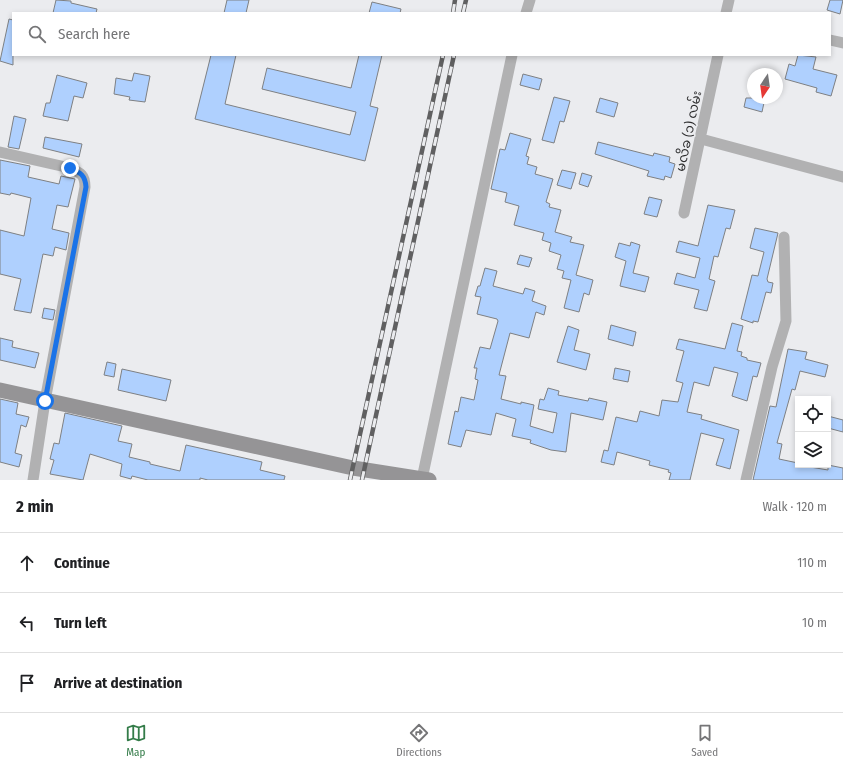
<!DOCTYPE html>
<html lang="en">
<head>
<meta charset="utf-8">
<style>
	:root { --surface:#fff; --page:#f6f6f6; --text:#202124; --muted:#757577; --line:#e0e0e0; --accent:#347c49 }
	body { margin:0; font-family:"Fira Sans Condensed","Noto Sans Myanmar",sans-serif; background:var(--page); color:var(--text) }
	.controls { position:absolute; right:12px; bottom:12px; display:grid; overflow:hidden; border-radius:0px; box-shadow:0 2px 6px #0003 }
	.controls button { width:36px; height:36px; display:grid; place-items:center; padding:0; border:0; border-bottom:1px solid var(--line); background:var(--surface); color:var(--text); font:20px sans-serif }
	.compass { position:absolute; left:747px; top:68px; width:36px; height:36px; border-radius:50%; background:var(--surface); box-shadow:0 2px 6px #0003; rotate:193deg }
	.stop { position:absolute; width:12px; height:12px; margin:-9px; border:3px solid #1a73e8; border-radius:50%; background:#fff }
	.stop.end { background:#1a73e8; border-color:#fff; box-shadow:0 1px 4px #0008 }
	.list { margin:0; padding:0; list-style:none }
	h2 { display:flex; justify-content:space-between; align-items:center; height:52px; margin:0; padding:0 16px; font-size:17px }
	h2 small { font-size:13px; font-weight:400; color:var(--muted) }
	.list li { display:grid; grid-template-columns:26px 1fr auto; gap:12px; align-items:center; box-sizing:border-box; height:60px; padding:0 16px; border-top:1px solid var(--line) }
	.list b { display:block; font-size:15px; white-space:nowrap }
	.list em { font-size:13px; font-style:normal; color:var(--muted) }
	.icon { flex:none; width:22px; height:22px; fill:none; stroke:currentColor; stroke-width:2; stroke-linecap:round; stroke-linejoin:round }
	.map { position:relative; flex:none; width:843px; height:480px; overflow:hidden }
	.search { position:absolute; background:var(--surface); box-shadow:0 2px 6px #0003; left:12px; right:12px; top:12px; height:44px; display:flex; align-items:center; gap:10px; box-sizing:border-box; padding:0 14px; border-radius:0px; color:var(--muted); font-size:15px }
	.sheet { height:232px; background:var(--surface) }
	nav { display:flex; justify-content:space-around; align-items:center; box-sizing:border-box; height:56px; border-top:1px solid var(--line); background:var(--surface); font-size:11px; color:var(--muted) }
	nav a { display:grid; justify-items:center; gap:2px }
	nav .on { color:var(--accent) }
	.map>svg:first-child { display:block }
	.building { fill:#afd0fe; stroke:#7e8083 }
	.lines { fill:none; stroke-linecap:round; stroke-linejoin:round }
	.street { stroke:#b1b1b2; stroke-width:11 }
	.secondary { stroke:#959496; stroke-width:15 }
	.rail-casing { stroke:#606061; stroke-width:4.5 }
	.rail { stroke:#ebecef; stroke-width:3; stroke-dasharray:9; stroke-linecap:butt }
	.route { stroke:#1a73e8; stroke-width:5 }
	.labels { text-anchor:middle; stroke-width:3; stroke-linejoin:round; paint-order:stroke }
	.street-label { font-size:13px; fill:#2e2e2f; stroke:#ebecef }
</style>
</head>
<body>
<div class="map">
<svg width="843" height="480" viewBox="0 0 843 480">
	<rect width="100%" height="100%" fill="#ebecef"/>
	<path class="building" d="M 56,0 L 71,1 L 71,3 L 97,9 L 96,13 L 53,13 Z
		M 227,0 L 249,0 L 246,13 L 224,13 Z
		M 830,0 L 843,0 L 840,14 L 827,10 Z
		M 372,2 L 401,9 L 400,13 L 369,13 Z
		M 9,19 L 13,20 L 13,65 L 0,61 Z
		M 211,55 L 236,55 L 225,104 L 350,135 L 356,112 L 262,89 L 267,68 L 351,88 L 359,55 L 382,55 L 370,106 L 378,108 L 365,161 L 195,119 Z
		M 798,55 L 816,57 L 813,69 L 837,75 L 831,96 L 816,92 L 817,88 L 785,79 L 789,64 L 795,66 Z
		M 134,73 L 150,76 L 145,102 L 129,100 L 130,97 L 114,94 L 116,78 L 132,81 Z
		M 523,74 L 542,79 L 539,90 L 520,85 Z
		M 57,75 L 87,83 L 83,98 L 74,96 L 68,121 L 43,116 L 46,103 L 50,103 Z
		M 554,97 L 570,101 L 564,122 L 560,121 L 554,143 L 542,140 Z
		M 600,98 L 618,103 L 614,117 L 596,112 Z
		M 746,98 L 765,98 L 762,112 L 744,107 Z
		M 14,116 L 26,119 L 19,149 L 8,147 Z
		M 510,133 L 531,139 L 526,156 L 529,157 L 527,164 L 537,167 L 535,174 L 553,179 L 546,202 L 550,204 L 549,207 L 561,210 L 555,232 L 572,237 L 570,242 L 584,245 L 576,275 L 593,280 L 589,295 L 584,293 L 579,312 L 564,308 L 571,280 L 562,278 L 564,271 L 557,269 L 561,255 L 549,251 L 551,243 L 542,240 L 544,233 L 514,225 L 519,206 L 505,202 L 507,193 L 491,189 L 500,149 L 505,150 Z
		M 45,137 L 82,144 L 79,157 L 43,148 Z
		M 598,142 L 653,156 L 654,153 L 670,157 L 669,162 L 675,164 L 671,178 L 665,176 L 664,180 L 647,176 L 649,171 L 595,154 Z
		M 0,160 L 30,166 L 28,177 L 59,184 L 61,176 L 75,179 L 68,207 L 57,205 L 52,229 L 69,233 L 66,250 L 55,247 L 53,256 L 43,254 L 31,313 L 14,310 L 21,279 L 0,274 L 0,230 L 24,236 L 31,198 L 11,193 L 10,195 L 0,193 Z
		M 562,170 L 576,173 L 571,189 L 557,185 Z
		M 582,173 L 592,176 L 588,187 L 579,184 Z
		M 649,197 L 662,200 L 657,217 L 644,214 Z
		M 708,205 L 735,210 L 730,229 L 726,228 L 718,257 L 714,256 L 709,279 L 715,281 L 707,311 L 694,308 L 699,290 L 674,284 L 677,273 L 695,278 L 700,258 L 676,252 L 679,241 L 698,246 Z
		M 755,228 L 778,233 L 767,279 L 768,282 L 773,283 L 771,293 L 766,292 L 758,322 L 753,321 L 753,323 L 741,319 L 752,275 L 758,276 L 764,252 L 750,248 Z
		M 631,242 L 640,245 L 633,273 L 649,277 L 645,292 L 620,286 L 626,261 L 615,257 L 619,243 L 630,246 Z
		M 520,255 L 532,258 L 529,267 L 517,264 Z
		M 485,268 L 497,271 L 493,286 L 523,294 L 525,288 L 535,291 L 532,301 L 546,306 L 544,315 L 536,312 L 529,338 L 510,333 L 499,375 L 506,376 L 501,399 L 521,404 L 521,402 L 534,405 L 530,426 L 553,433 L 557,413 L 538,409 L 540,399 L 544,400 L 548,388 L 559,391 L 558,395 L 588,401 L 589,398 L 607,402 L 603,420 L 571,413 L 566,452 L 551,450 L 530,443 L 531,440 L 512,436 L 516,419 L 496,413 L 491,435 L 466,430 L 461,447 L 448,444 L 455,411 L 458,412 L 461,397 L 474,400 L 478,380 L 475,379 L 477,368 L 474,368 L 480,347 L 490,349 L 498,321 L 497,319 L 477,314 L 481,297 L 475,296 L 478,286 L 480,286 Z
		M 44,308 L 55,310 L 53,320 L 42,318 Z
		M 732,323 L 743,326 L 737,351 L 742,352 L 741,356 L 747,358 L 747,360 L 761,363 L 757,377 L 753,376 L 747,401 L 732,396 L 738,373 L 714,367 L 709,386 L 694,382 L 687,412 L 702,415 L 701,419 L 739,430 L 730,469 L 716,465 L 724,439 L 701,433 L 690,480 L 669,480 L 671,473 L 668,472 L 669,470 L 649,465 L 650,461 L 617,452 L 614,465 L 601,462 L 604,450 L 608,451 L 616,417 L 637,422 L 640,411 L 659,416 L 662,400 L 678,402 L 683,383 L 676,381 L 684,351 L 676,349 L 679,339 L 725,349 Z
		M 611,325 L 636,332 L 633,346 L 608,339 Z
		M 568,326 L 579,330 L 574,350 L 590,354 L 586,370 L 557,362 Z
		M 0,338 L 13,341 L 12,347 L 39,353 L 35,368 L 0,360 Z
		M 788,349 L 807,352 L 805,359 L 828,365 L 825,377 L 800,371 L 795,390 L 792,389 L 777,443 L 782,444 L 779,459 L 798,463 L 798,465 L 828,470 L 828,465 L 843,468 L 843,480 L 753,480 L 770,406 L 776,407 Z
		M 107,362 L 116,364 L 114,377 L 104,375 Z
		M 615,368 L 630,371 L 628,382 L 613,379 Z
		M 122,369 L 171,380 L 166,401 L 118,390 Z
		M 0,399 L 18,403 L 16,414 L 29,417 L 26,427 L 21,425 L 15,453 L 22,455 L 19,467 L 0,462 Z
		M 65,413 L 122,426 L 118,441 L 132,444 L 129,457 L 150,462 L 150,464 L 180,471 L 186,445 L 262,462 L 260,470 L 285,476 L 284,480 L 208,480 L 200,478 L 200,480 L 148,480 L 132,476 L 131,479 L 120,476 L 122,464 L 90,454 L 83,480 L 50,474 L 54,460 L 50,459 L 54,443 L 59,444 Z
		M 828,416 L 843,420 L 843,432 L 828,428 Z"/>
	<g class="lines">
		<path class="street" d="M 526,13 L 530,0
			M 726,13 L 729,0
			M 830,40 L 843,43
			M 701,139 L 843,177
			M 0,152 L 70,168 C 81,173 85,175 85,187 L 45,401 L 33,480
			M 684,213 L 718,55
			M 422,479 L 512,55
			M 746,480 L 772,367 L 786,321 L 784,237"/>
		<path class="secondary" d="M 0,390 L 353,468 L 429,480"/>
		<g class="rail-casing">
			<path id="rail" d="M 453,13 L 455,0
				M 463,13 L 466,0
				M 350,480 L 443,55
				M 362,480 L 454,55"/>
		</g>
		<use href="#rail" class="rail"/>
	</g>
	<g class="lines">
		<path class="route" d="M 45,401 L 86,187 C 85,175 81,173 70,168"/>
	</g>
	<g class="labels">
		<g class="street-label">
			<text transform="translate(688 131) rotate(-78)" y="5">မလိခ (၁) လမ်း</text>
		</g>
	</g>
</svg>
<div class="controls">
<button><svg class="icon" aria-label="locate" viewBox="0 0 24 24"><circle cx="12" cy="12" r="6"/><path d="M12 2v4M12 18v4M2 12h4M18 12h4"/></svg></button>
<button><svg class="icon" aria-label="layers" viewBox="0 0 24 24"><path d="M12 4l9 5-9 5-9-5zM3 14l9 5 9-5"/></svg></button>
</div>
<svg class="compass" viewBox="-18 -18 36 36"><path d="M0-13l5 13h-10z" fill="#e53935"/><path d="M0 13l5-13h-10z" fill="#757577"/></svg>
<div class="stop" style="left:45px;top:401px"></div>
<div class="stop end" style="left:70px;top:168px"></div>
<div class="search"><svg class="icon" aria-label="search" viewBox="0 0 24 24"><circle cx="10" cy="10" r="6"/><path d="M15 15l6 6"/></svg>Search here</div>
</div>
<section class="sheet">
<h2>2 min<small>Walk · 120 m</small></h2>
<ul class="list">
<li><svg class="icon" aria-label="ahead" viewBox="0 0 24 24"><path d="M12 20V5M6 11l6-6 6 6"/></svg><div><b>Continue</b></div><em>110 m</em></li>
<li><svg class="icon" aria-label="left" viewBox="0 0 24 24"><path d="M17 20v-9H6M10 6l-5 5 5 5"/></svg><div><b>Turn left</b></div><em>10 m</em></li>
<li><svg class="icon" aria-label="arrive" viewBox="0 0 24 24"><path d="M6 21V4h12l-3 4 3 4H6"/></svg><div><b>Arrive at destination</b></div></li>
</ul>
</section>
<nav>
<a class="on"><svg class="icon" aria-label="map" viewBox="0 0 24 24"><path d="M3 6l6-2 6 2 6-2v14l-6 2-6-2-6 2zM9 4v14M15 6v14"/></svg>Map</a>
<a><svg class="icon" aria-label="directions" viewBox="0 0 24 24"><path d="M12 3l9 9-9 9-9-9zM9 14v-3h6M13 9l2 2-2 2"/></svg>Directions</a>
<a><svg class="icon" aria-label="saved" viewBox="0 0 24 24"><path d="M7 4h10v16l-5-4-5 4z"/></svg>Saved</a>
</nav>
</body>
</html>
